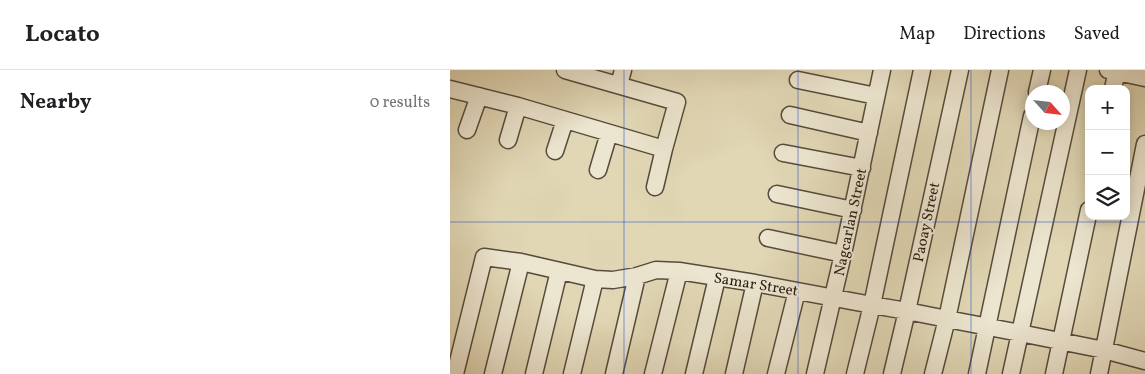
<!DOCTYPE html>
<html lang="en">
<head>
<meta charset="utf-8">
<style>
	:root { --surface:#fff; --page:#f6f6f6; --text:#202124; --muted:#757577; --line:#e0e0e0 }
	body { margin:0; font-family:Vollkorn,serif; background:var(--page); color:var(--text) }
	.controls { position:absolute; right:15px; top:15px; display:grid; overflow:hidden; border-radius:10px; box-shadow:0 2px 12px #0003 }
	.controls button { width:45px; height:45px; display:grid; place-items:center; padding:0; border:0; border-bottom:1px solid var(--line); background:var(--surface); color:var(--text); font:25px sans-serif }
	.compass { position:absolute; left:575px; top:15px; width:45px; height:45px; border-radius:50%; background:var(--surface); box-shadow:0 2px 12px #0003; rotate:117deg }
	.list { margin:0; padding:0; list-style:none }
	h2 { display:flex; justify-content:space-between; align-items:center; height:65px; margin:0; padding:0 20px; font-size:21px }
	h2 small { font-size:16px; font-weight:400; color:var(--muted) }
	.icon { flex:none; width:28px; height:28px; fill:none; stroke:currentColor; stroke-width:2; stroke-linecap:round; stroke-linejoin:round }
	.map { position:relative; flex:none; width:695px; height:304px; overflow:hidden }
	header { display:flex; align-items:center; gap:30px; box-sizing:border-box; height:70px; padding:0 25px; background:var(--surface); border-bottom:1px solid var(--line) }
	header strong { font-size:24px }
	nav { display:flex; gap:28px; margin-inline-start:auto; font-size:18px }
	main { display:flex }
	aside { flex:1; background:var(--surface) }
	.map>svg:first-child { display:block }
	.lines { fill:none; stroke-linecap:round; stroke-linejoin:round }
	.minor-casing { stroke:#564b3c; stroke-width:19 }
	.minor { stroke:#ece5cf; stroke-width:16 }
	.grid { fill:none; stroke:#1d4ed8; stroke-width:1; stroke-opacity:0.55 }
	.labels { text-anchor:middle; stroke-width:4; stroke-linejoin:round; paint-order:stroke }
	.street-label { font-size:15px; fill:#271c14; stroke:#ece5cf }
</style>
</head>
<body>
<header>
<strong>Locato</strong>
<nav><a>Map</a><a>Directions</a><a>Saved</a></nav>
</header>
<main>
<aside>
<h2>Nearby<small>0 results</small></h2>
<ul class="list">
</ul>
</aside>
<div class="map">
<svg width="695" height="304" viewBox="0 0 695 304">
	<rect width="100%" height="100%" fill="#e1d7b5"/>
	<filter id="stains"><feTurbulence type="fractalNoise" baseFrequency=".004" numOctaves="4"/><feColorMatrix values="0 0 0 0 .2 0 0 0 0 .09 0 0 0 0 .02 0 0 0 .5 -.17"/></filter>
	<radialGradient id="worn" r=".72"><stop offset=".6" stop-color="#630" stop-opacity="0"/><stop offset="1" stop-color="#630" stop-opacity=".3"/></radialGradient>
	<g class="lines">
		<g class="minor-casing">
			<path id="minor" d="M 115,0 L 227,32 L 214,79
				M 658,0 L 695,8
				M 348,10 L 426,26
				M 169,15 L 173,0
				M 0,19 L 68,36 L 214,79 L 205,117
				M 663,19 L 667,0
				M 587,22 L 592,0
				M 340,45 L 419,63
				M 17,60 L 29,26
				M 58,70 L 68,36
				M 105,81 L 115,50
				M 333,83 L 412,98
				M 148,100 L 159,63
				M 327,124 L 403,140
				M 318,168 L 393,184
				M 5,304 L 34,187 L 71,192 L 145,209 L 163,210 L 187,206 L 206,200 L 229,201 L 305,213 L 422,235 L 457,241 L 497,249 L 570,263 L 654,280 L 695,291
				M 43,304 L 71,192
				M 84,304 L 109,201
				M 122,304 L 145,209
				M 164,304 L 187,206
				M 203,304 L 229,201
				M 244,304 L 267,208
				M 284,304 L 305,213
				M 326,304 L 347,221
				M 365,304 L 393,184 L 432,0
				M 405,304 L 422,235 L 472,0
				M 442,304 L 457,241 L 510,0
				M 483,304 L 497,249 L 550,0
				M 527,304 L 582,46
				M 561,304 L 628,0
				M 604,304 L 639,140
				M 649,304 L 695,74"/>
		</g>
		<use href="#minor" class="minor"/>
	</g>
	<path class="grid" d="M 174,0 L 174,304M 348,0 L 348,304M 521,0 L 521,304M 0,152 L 695,152"/>
	<g class="labels">
		<g class="street-label">
			<text transform="translate(400 152) rotate(-78)" y="5">Nagcarlan Street</text>
			<text transform="translate(476 152) rotate(-78)" y="5">Paoay Street</text>
			<text transform="translate(306 214) rotate(9)" y="5">Samar Street</text>
		</g>
	</g>
	<rect width="100%" height="100%" filter="url(#stains)"/>
	<rect width="100%" height="100%" fill="url(#worn)"/>
</svg>
<div class="controls">
<button>+</button>
<button>−</button>
<button><svg class="icon" aria-label="layers" viewBox="0 0 24 24"><path d="M12 4l9 5-9 5-9-5zM3 14l9 5 9-5"/></svg></button>
</div>
<svg class="compass" viewBox="-18 -18 36 36"><path d="M0-13l5 13h-10z" fill="#e53935"/><path d="M0 13l5-13h-10z" fill="#757577"/></svg>
</div>
</main>
</body>
</html>
